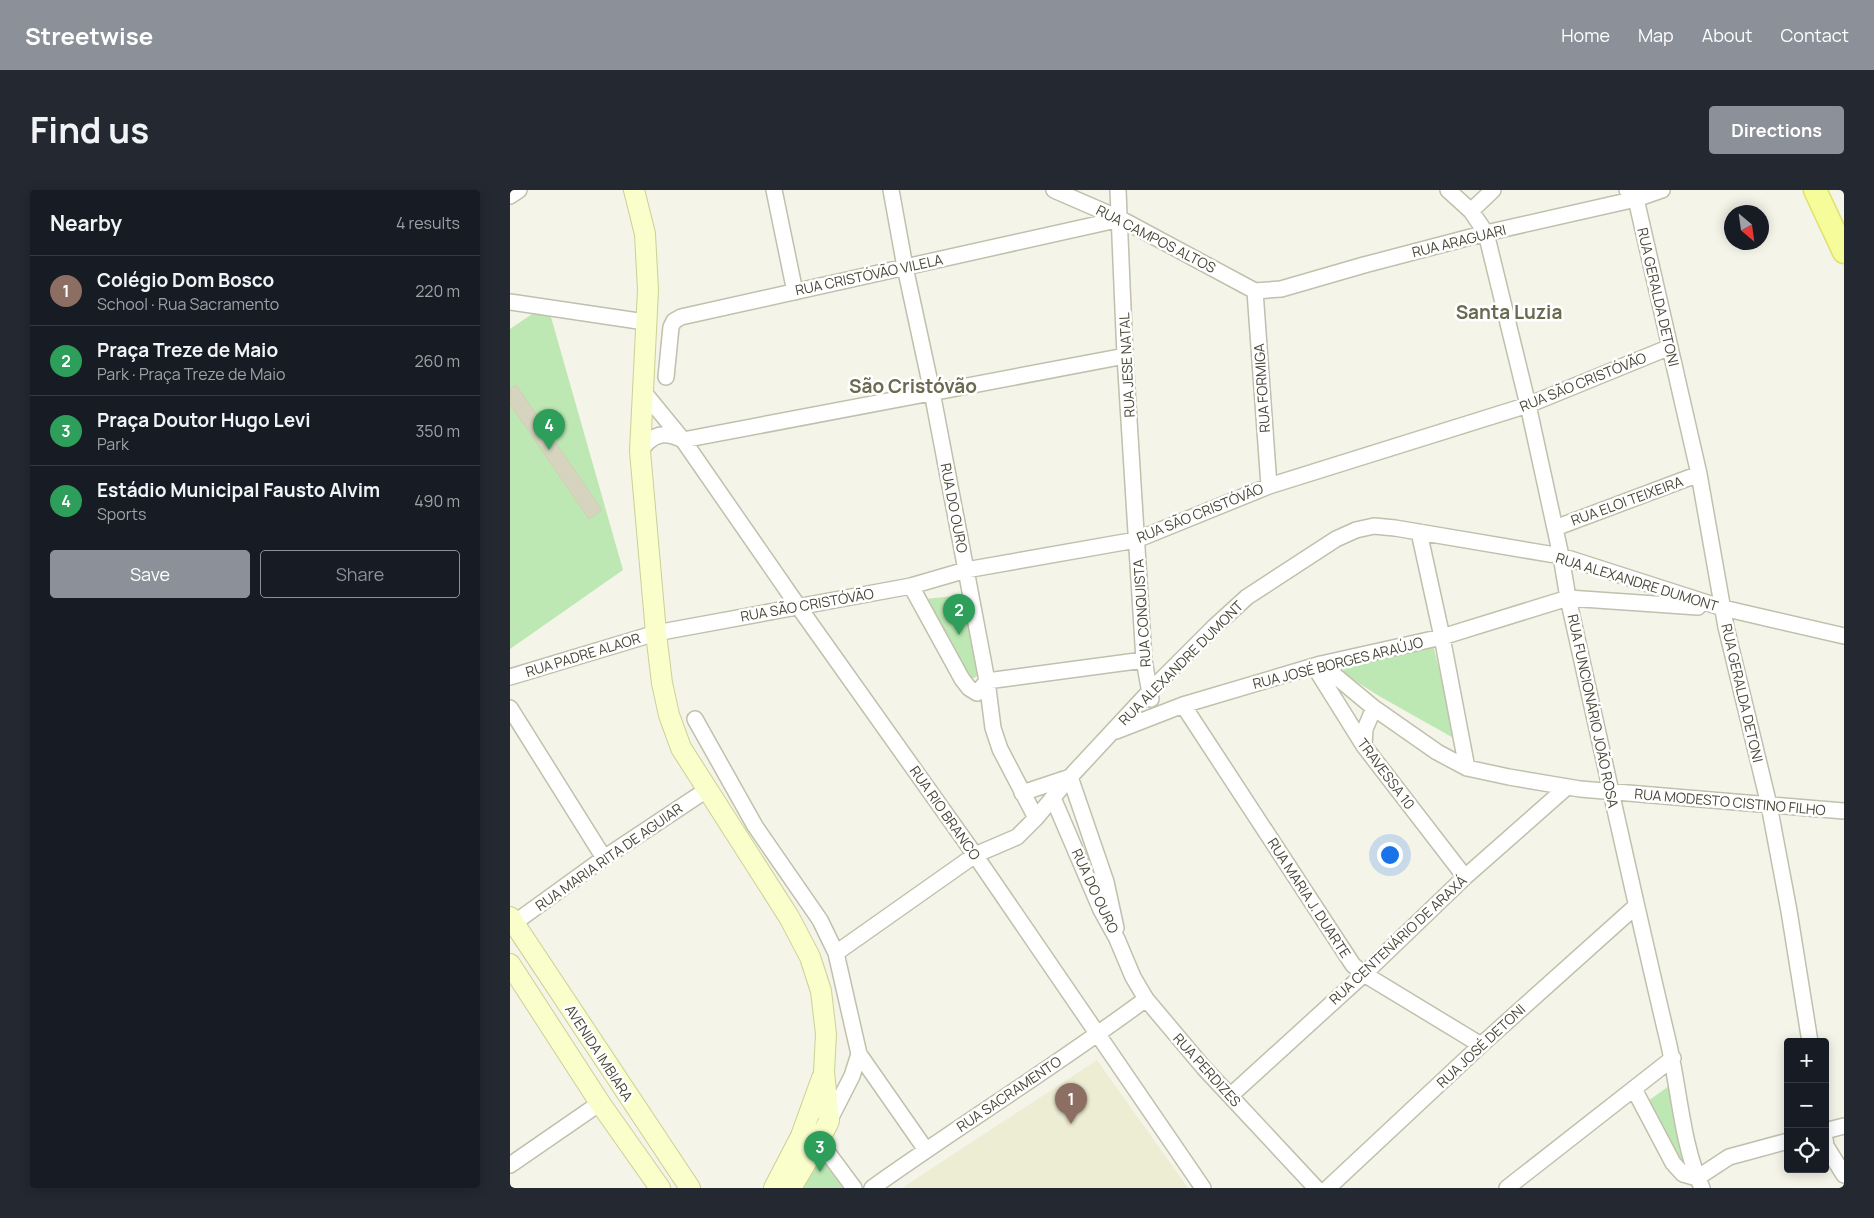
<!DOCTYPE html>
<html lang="en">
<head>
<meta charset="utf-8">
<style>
	:root { --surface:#171b24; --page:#242831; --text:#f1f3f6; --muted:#9ea1a6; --line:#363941; --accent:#8c9099 }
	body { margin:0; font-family:Manrope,sans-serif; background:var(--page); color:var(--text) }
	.controls { position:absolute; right:15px; bottom:15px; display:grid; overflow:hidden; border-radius:5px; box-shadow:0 2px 12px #0003 }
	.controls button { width:45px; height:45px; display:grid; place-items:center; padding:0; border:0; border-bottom:1px solid var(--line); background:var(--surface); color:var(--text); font:25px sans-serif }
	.compass { position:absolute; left:1214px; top:15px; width:45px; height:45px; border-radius:50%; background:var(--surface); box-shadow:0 2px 12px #0003; rotate:151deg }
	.you { position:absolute; left:879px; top:664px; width:18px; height:18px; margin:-12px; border:4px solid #fff; border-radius:50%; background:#1a73e8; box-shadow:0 0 0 8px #1a73e833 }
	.badge { display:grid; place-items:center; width:32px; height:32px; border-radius:50%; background:var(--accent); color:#fff; font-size:16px; font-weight:700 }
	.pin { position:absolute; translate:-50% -41px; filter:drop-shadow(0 1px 2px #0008) }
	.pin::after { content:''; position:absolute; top:26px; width:18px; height:15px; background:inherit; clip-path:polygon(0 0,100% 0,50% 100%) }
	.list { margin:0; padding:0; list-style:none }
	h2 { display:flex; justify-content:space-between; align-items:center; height:65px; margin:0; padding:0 20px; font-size:21px }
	h2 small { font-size:16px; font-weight:400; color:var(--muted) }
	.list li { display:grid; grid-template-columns:32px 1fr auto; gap:15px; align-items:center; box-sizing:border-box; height:70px; padding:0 20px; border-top:1px solid var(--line) }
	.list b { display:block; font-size:19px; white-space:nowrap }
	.list p { margin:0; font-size:16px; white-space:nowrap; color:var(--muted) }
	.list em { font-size:16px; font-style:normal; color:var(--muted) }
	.actions { display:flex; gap:10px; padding:15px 20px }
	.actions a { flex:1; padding:11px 0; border:1px solid var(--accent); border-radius:5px; text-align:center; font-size:18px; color:var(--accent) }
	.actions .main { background:var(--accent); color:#fff }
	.icon { flex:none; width:28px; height:28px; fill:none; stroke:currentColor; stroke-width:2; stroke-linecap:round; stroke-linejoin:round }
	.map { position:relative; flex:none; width:1334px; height:998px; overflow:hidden; border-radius:5px }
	header { display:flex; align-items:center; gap:30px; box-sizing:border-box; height:70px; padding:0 25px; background:var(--accent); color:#fff }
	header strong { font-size:24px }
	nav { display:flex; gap:28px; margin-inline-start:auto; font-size:18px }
	.intro { display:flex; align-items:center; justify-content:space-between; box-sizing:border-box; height:120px; padding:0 30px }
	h1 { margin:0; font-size:35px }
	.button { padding:12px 22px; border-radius:5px; background:var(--accent); color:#fff; font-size:18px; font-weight:700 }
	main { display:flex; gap:30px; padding:0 30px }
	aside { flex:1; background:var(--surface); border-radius:5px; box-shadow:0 2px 12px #0003 }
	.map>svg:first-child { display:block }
	.education { fill:#ecedd3 }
	.green { fill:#bee8b3 }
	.building { fill:#d6d4bf; stroke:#d0cfb2 }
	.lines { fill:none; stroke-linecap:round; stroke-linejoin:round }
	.street-casing { stroke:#c0c0ac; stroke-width:18 }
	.secondary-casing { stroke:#ccd097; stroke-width:22 }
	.primary-casing { stroke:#dee269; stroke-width:25 }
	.street { stroke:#fff; stroke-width:15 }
	.secondary { stroke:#f9feca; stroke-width:20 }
	.primary { stroke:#f7fc9a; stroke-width:22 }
	.labels { text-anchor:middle; stroke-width:5; stroke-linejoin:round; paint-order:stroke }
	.street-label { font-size:14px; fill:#484737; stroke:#fff }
	.district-label { font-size:19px; font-weight:bold; fill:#6b694f; stroke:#fff }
</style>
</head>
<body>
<header>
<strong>Streetwise</strong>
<nav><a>Home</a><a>Map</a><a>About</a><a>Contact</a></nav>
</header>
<div class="intro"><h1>Find us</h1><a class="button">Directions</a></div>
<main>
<aside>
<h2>Nearby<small>4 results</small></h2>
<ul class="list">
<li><span class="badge" style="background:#8d6e63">1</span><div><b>Colégio Dom Bosco</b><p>School · Rua Sacramento</p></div><em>220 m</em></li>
<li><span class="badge" style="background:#2e9e5b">2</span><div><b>Praça Treze de Maio</b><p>Park · Praça Treze de Maio</p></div><em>260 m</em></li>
<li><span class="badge" style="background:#2e9e5b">3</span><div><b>Praça Doutor Hugo Levi</b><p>Park</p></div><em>350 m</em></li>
<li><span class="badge" style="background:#2e9e5b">4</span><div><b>Estádio Municipal Fausto Alvim</b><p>Sports</p></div><em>490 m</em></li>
</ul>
<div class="actions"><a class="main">Save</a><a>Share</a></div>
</aside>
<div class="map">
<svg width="1334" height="998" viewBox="0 0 1334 998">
	<rect width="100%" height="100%" fill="#f4f4e9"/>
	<path class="education" d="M 587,870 L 678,998 L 392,998 Z"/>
	<path class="green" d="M 25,122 L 41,127 L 113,380 L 0,459 L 0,139 Z
		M 454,405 L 469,485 L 464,488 L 462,488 L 457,481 L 415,409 Z
		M 923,455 L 947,550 L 869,506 L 825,478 Z
		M 1162,894 L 1180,982 L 1170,975 L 1135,913 Z
		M 309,966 L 333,998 L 287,998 Z"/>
	<path class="building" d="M 6,195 L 92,320 L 79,329 L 0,214 L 0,199 Z"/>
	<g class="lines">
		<g class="street-casing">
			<path id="street" d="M 264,0 L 285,102
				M 381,0 L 395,77 L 422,202 L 456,380 L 477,491 L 483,538 L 490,559 L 526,628
				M 544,0 L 611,29 L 745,101
				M 608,0 L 615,166 L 634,470 L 641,509
				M 938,0 L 961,21 L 976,43 L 1018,215 L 1051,366 L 1058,408 C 1091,556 1123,704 1158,851 C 1169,897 1172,956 1192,998
				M 1117,0 L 1126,9 L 1189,284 L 1216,437 L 1259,615 L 1279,721 L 1300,852
				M 0,6 L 9,0
				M 961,21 L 983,0
				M 745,101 L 771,99 L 854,75 L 976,43 L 1126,9 L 1152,0
				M 745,101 L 759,296
				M 0,112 L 135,132
				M 156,187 L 161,137 L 164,131 L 171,127 L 611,29
				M 132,200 L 173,250 L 288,416 L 465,665 L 693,998
				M 173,250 L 615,166
				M 130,261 C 143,243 154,241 173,250
				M 1045,338 L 1189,284
				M 909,342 L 932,447 L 957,578
				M 401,396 L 452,489 L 459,498 L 467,503 L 477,491 L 634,470
				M 811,474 L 864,518 L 927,562 L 957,578 L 999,587 L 1070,599 L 1334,621
				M 804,476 L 854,556 L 955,687
				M 0,487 L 146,443 L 401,396 L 456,380 L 626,350 L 759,296 L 1018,215 L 1160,157
				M 673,515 L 843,775 L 854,784 L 971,855
				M 0,518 L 94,668
				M 185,529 L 245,636 L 310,730 L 326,763 L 349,864 L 342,886 L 319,931
				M 606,541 L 673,515 L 811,474 L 932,447 L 1058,408 L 1188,417
				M 854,556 L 855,539 L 864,518
				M 512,603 L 560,587 L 596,692 L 606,738
				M 543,608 L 591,720 L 607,749 L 623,787 L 636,809 L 694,878 L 806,998
				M 0,736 L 94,668 L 198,599
				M 326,763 L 465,665 L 507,647 L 526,628 L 560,587 L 640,501 L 703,438 L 737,407 L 826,349 L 846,340 L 864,336 L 885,338 L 1051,366 L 1213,418 L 1334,446
				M 349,864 L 416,960
				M 1124,899 L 1163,973 L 1173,984 L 1187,988 L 1219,967 L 1278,951
				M 720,906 L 854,784 L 955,687 L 1057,597
				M 1315,941 L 1334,936
				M 1315,949 L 1316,956 L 1334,985
				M 309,951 L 344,998
				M 0,975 L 90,913
				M 362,998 C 452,934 547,875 636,809
				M 818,998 L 971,855 L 1126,716
				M 997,998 L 1163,868"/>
		</g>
		<g class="secondary-casing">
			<path id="secondary" d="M 124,0 L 135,44 L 138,100 L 130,261 L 146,443 L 152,493 L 159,525 L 171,558 L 279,727 L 300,767 L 311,801 L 316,844 L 314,882 L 319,931 L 309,951 L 281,998
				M 0,727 L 180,998
				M 0,774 L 90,913 L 150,998
				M 264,998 L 291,946 L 312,888"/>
		</g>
		<g class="primary-casing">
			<path id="primary" d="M 1305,0 L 1334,62"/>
		</g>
		<use href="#street" class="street"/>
		<use href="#secondary" class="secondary"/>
		<use href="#primary" class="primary"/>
	</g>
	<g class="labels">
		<g class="street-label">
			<text transform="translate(646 49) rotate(27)" y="5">RUA CAMPOS ALTOS</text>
			<text transform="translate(949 51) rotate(-14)" y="5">RUA ARAGUARI</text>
			<text transform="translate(359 85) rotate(-12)" y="5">RUA CRISTÓVÃO VILELA</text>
			<text transform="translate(1148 107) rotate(77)" y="5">RUA GERALDA DETONI</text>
			<text transform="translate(617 175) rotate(-93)" y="5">RUA JESE NATAL</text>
			<text transform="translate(1073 192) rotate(-22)" y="5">RUA SÃO CRISTÓVÃO</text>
			<text transform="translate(752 198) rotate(-94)" y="5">RUA FORMIGA</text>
			<text transform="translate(1117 311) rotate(-20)" y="5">RUA ELOI TEIXEIRA</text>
			<text transform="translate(444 318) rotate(79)" y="5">RUA DO OURO</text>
			<text transform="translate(690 323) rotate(-22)" y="5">RUA SÃO CRISTÓVÃO</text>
			<text transform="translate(1127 392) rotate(17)" y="5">RUA ALEXANDRE DUMONT</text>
			<text transform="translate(297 415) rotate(-10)" y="5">RUA SÃO CRISTÓVÃO</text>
			<text transform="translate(632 423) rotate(-94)" y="5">RUA CONQUISTA</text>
			<text transform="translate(73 465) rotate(-17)" y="5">RUA PADRE ALAOR</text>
			<text transform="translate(671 473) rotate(-45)" y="5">RUA ALEXANDRE DUMONT</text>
			<text transform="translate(828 473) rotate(-14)" y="5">RUA JOSÉ BORGES ARAÚJO</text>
			<text transform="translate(1232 503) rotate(77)" y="5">RUA GERALDA DETONI</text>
			<text transform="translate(1083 521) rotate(78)" y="5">RUA FUNCIONÁRIO JOÃO ROSA</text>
			<text transform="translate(876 584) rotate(53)" y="5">TRAVESSA 10</text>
			<text transform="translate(1220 612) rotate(5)" y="5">RUA MODESTO CISTINO FILHO</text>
			<text transform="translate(435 623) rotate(55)" y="5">RUA RIO BRANCO</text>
			<text transform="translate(99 667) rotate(-35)" y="5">RUA MARIA RITA DE AGUIAR</text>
			<text transform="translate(585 701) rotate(65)" y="5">RUA DO OURO</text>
			<text transform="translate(799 708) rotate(57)" y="5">RUA MARIA J. DUARTE</text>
			<text transform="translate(888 750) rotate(-43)" y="5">RUA CENTENÁRIO DE ARAXÁ</text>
			<text transform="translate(971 856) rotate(-43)" y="5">RUA JOSÉ DETONI</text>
			<text transform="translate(89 863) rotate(57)" y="5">AVENIDA IMBIARA</text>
			<text transform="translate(697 880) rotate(48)" y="5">RUA PERDIZES</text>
			<text transform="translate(499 904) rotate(-34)" y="5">RUA SACRAMENTO</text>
		</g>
		<g class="district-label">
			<text x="999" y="129">Santa Luzia</text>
			<text x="403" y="203">São Cristóvão</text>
		</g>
	</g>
</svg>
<div class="controls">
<button>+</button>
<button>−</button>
<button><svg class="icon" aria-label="locate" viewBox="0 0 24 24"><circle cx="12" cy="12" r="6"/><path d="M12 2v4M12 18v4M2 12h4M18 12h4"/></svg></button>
</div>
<svg class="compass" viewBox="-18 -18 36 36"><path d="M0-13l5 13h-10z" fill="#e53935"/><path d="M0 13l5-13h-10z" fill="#9ea1a6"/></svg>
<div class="you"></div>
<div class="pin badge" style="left:561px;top:934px;background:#8d6e63">1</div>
<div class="pin badge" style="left:449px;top:445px;background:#2e9e5b">2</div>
<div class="pin badge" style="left:310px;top:982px;background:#2e9e5b">3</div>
<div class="pin badge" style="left:39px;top:260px;background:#2e9e5b">4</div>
</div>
</main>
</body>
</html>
